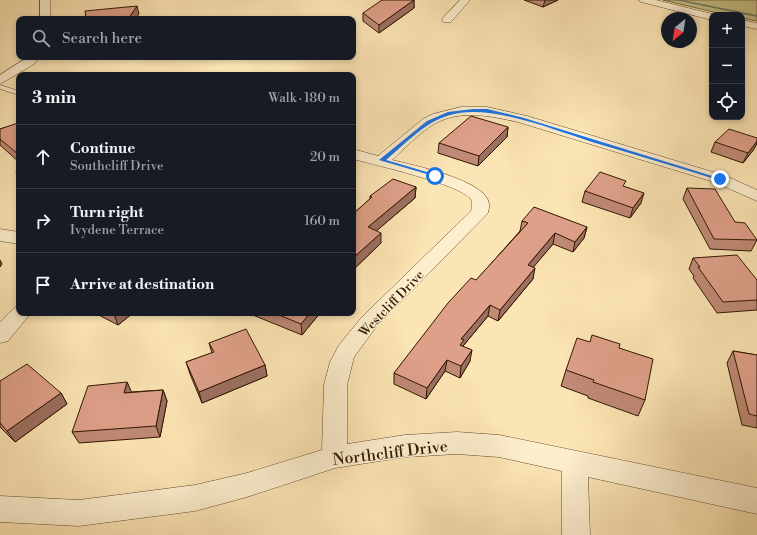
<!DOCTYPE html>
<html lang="en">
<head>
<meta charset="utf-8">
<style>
	:root { --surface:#171b24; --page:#242831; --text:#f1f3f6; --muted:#9ea1a6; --line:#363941 }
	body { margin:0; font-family:"Libre Bodoni",serif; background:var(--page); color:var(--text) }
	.controls { position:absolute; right:12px; top:12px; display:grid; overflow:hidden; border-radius:8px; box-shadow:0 2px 6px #0003 }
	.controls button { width:36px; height:36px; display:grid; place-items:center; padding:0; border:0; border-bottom:1px solid var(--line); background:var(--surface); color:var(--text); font:20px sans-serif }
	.compass { position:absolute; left:661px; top:12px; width:36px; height:36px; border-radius:50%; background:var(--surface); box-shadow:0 2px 6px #0003; rotate:210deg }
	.stop { position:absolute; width:12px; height:12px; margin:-9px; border:3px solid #1a73e8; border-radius:50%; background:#fff }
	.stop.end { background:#1a73e8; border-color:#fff; box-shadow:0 1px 4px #0008 }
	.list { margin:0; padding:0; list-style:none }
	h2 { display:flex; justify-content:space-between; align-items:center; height:52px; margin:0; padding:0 16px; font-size:17px }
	h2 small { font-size:13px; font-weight:400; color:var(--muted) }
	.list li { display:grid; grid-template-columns:26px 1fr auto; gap:12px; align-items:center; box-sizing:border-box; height:64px; padding:0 16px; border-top:1px solid var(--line) }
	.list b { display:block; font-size:15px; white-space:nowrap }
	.list p { margin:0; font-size:13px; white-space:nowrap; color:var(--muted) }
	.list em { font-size:13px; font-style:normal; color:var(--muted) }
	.icon { flex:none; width:22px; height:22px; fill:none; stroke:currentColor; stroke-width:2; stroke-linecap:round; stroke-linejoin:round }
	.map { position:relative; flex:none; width:757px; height:535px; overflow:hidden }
	.search { position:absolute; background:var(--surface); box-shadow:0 2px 6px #0003; left:16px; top:16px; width:340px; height:44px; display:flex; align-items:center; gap:10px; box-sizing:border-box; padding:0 14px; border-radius:8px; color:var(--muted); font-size:15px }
	.panel { position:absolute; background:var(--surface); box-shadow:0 2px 6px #0003; left:16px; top:72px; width:340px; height:244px; border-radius:8px }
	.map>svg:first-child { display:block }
	.green { fill:#c6c288; stroke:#7c6c44 }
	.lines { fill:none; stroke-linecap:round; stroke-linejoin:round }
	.stream { fill:#737b6a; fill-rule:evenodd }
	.service-casing { stroke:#644a2d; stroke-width:1 }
	.minor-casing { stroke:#644a2d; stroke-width:1 }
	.service { fill:#fdeece; fill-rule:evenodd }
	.minor { fill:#fdeece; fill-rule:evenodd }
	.wall { fill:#c08a77; stroke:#311600 }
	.shaded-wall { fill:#9c7061; stroke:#311600 }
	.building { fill:#dfa08a; stroke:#311600 }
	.route { fill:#1a73e8 }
	.labels { text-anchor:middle; stroke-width:3; stroke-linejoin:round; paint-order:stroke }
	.street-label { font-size:13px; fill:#311600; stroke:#fdeece }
	.near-street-label { font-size:16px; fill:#311600; stroke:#fdeece }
</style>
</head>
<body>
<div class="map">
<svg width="757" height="535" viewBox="0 0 757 535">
	<rect width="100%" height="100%" fill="#fce5b4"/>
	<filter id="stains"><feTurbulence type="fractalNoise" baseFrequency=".005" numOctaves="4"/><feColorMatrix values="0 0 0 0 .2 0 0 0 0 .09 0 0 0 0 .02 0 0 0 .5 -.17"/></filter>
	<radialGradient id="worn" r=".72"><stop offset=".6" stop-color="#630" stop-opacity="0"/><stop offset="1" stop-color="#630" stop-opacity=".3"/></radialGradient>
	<path class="green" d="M 663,0 L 757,0 L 757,21 L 742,18 L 742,15 L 726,15 Z"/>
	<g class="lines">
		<path class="stream" d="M 675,0 L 682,0 L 757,15 L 757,17 Z"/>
		<g class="service-casing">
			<path id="service" d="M 0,85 L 19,91 L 19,95 L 0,89 Z"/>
		</g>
		<g class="minor-casing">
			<path id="minor" d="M 40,0 L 50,0 L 50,19 L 40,19 Z
				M 460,0 L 470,0 L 451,22 L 443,22 L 442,20 L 443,18 Z
				M 639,0 L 656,0 L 716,15 L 712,15 L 712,20 L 641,2 Z
				M 742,20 L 757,23 L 757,29 L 742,26 Z
				M 28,57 L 40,57 L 34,64 L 0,84 L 0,75 Z
				M 461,107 L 487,107 L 527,116 L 726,176 L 757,190 L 757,201 L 714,182 L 518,122 C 490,116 461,109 434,124 C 419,133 405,148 392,160 C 412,165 487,180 489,204 C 490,206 488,211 488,213 L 376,327 L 354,357 L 347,385 L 347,444 L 405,435 L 457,432 L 499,435 L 757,488 L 757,514 L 588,477 L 590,535 L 562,535 L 562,471 L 499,457 L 457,454 L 405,457 L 335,468 L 247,497 L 195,511 L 79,526 L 0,522 L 0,496 L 79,500 L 195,485 L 247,473 L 322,450 L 324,385 L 330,362 L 339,345 L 362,317 L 471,211 C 472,207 473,203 471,199 C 459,184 375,165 353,159 L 353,149 L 378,156 L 423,119 L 433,114 Z
				M 0,229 L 19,232 L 19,244 L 0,241 Z
				M 19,306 L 19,313 L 31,313 L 8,341 L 0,343 L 0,322 L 14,308 Z"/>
		</g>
		<use href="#service" class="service"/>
		<use href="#minor" class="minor"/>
	</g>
	<path class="wall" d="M 414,0 L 414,8 L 379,33 L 363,21 L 363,13 Z
		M 524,0 L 558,0 L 543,7 Z
		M 19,124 L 19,162 L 0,145 L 0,129 Z
		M 508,127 L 507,137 L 478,166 L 438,153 L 439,143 Z
		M 757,138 L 757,143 L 754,149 L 743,163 L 711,152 L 715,142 Z
		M 19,170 L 19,179 L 16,172 Z
		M 624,186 L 641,203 L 630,218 L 582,202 L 585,191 Z
		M 416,187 L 415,198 L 376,231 L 381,243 L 354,269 L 353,269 L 353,214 L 370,199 L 370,196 Z
		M 687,188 L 735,222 L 757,240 L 751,251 L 710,249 L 683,199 Z
		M 522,221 L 587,227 L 584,238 L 573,252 L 553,244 L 533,267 L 533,279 L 498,321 L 488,316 L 463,346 L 470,361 L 460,378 L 445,371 L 426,399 L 394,384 L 394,373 L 520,231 Z
		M 693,258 L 757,280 L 757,310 L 717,313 L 693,278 L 694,276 L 689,269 Z
		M 95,313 L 133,313 L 118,325 Z
		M 248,313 L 320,313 L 302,335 Z
		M 590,342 L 619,348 L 645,400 L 638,416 L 588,398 L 588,396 L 561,386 L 566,370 Z
		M 209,343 L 265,365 L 267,376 L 202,403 L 190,374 L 186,362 L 212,353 Z
		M 733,351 L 757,355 L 757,428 L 742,425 L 727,363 Z
		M 0,381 L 61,393 L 67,404 L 15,442 L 0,427 Z
		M 127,382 L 131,392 L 163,390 L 167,401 L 160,437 L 79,443 L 72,432 Z"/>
	<path class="shaded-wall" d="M 414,0 L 414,8 L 379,33 L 379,25 Z
		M 545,0 L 558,0 L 543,7 Z
		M 137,6 L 139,14 L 135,19 L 128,19 Z
		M 508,127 L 507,137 L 478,166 L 479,156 Z
		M 757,141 L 757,143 L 754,149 L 743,163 L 748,153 Z
		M 416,187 L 415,198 L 368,238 L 368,227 Z
		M 644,193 L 641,203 L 630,218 L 633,208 Z
		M 587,227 L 584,238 L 573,252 L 575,242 Z
		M 381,233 L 381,243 L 354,269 L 353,258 Z
		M 555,233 L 553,244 L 526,276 L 528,265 Z
		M 0,260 L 2,264 L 0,267 Z
		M 535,268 L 533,279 L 498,321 L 500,310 Z
		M 490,305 L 488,316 L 463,346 L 459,356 L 461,339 Z
		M 115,313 L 133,313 L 118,325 L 114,314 Z
		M 310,313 L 320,313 L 302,335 L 301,324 Z
		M 472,350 L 470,361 L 460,378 L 461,366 Z
		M 447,360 L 445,371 L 426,399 L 427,388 Z
		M 265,365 L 267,376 L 202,403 L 199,392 Z
		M 127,382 L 132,393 L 124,393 Z
		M 163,390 L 167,401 L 160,437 L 156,426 Z
		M 61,393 L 67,404 L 15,442 L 7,431 Z"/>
	<path class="building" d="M 382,0 L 414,0 L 379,25 L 363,13 Z
		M 137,6 L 128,19 L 86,19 L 85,11 Z
		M 471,116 L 508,127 L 479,156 L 439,143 Z
		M 18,123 L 19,124 L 19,155 L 0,139 L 0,129 Z
		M 729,129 L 757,138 L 757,141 L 748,153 L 715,142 Z
		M 600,172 L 626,181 L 623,186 L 644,193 L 633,208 L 585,191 Z
		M 393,179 L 416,187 L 368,227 L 381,233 L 353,258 L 353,214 L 372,197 L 370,196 Z
		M 687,188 L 715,189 L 735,222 L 745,223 L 757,240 L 714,239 Z
		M 534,207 L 587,227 L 575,242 L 555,233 L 528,265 L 535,268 L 500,310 L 490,305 L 461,339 L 464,340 L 460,345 L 472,350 L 461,366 L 447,360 L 427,388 L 394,373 L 448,303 L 471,278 L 476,280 L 528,223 L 522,221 Z
		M 737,255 L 757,280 L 757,300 L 723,302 L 698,267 L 700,267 L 693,258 Z
		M 274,313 L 310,313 L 301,324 Z
		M 246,329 L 265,365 L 199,392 L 186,362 L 214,352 L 209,343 Z
		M 592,335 L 620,344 L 619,348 L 653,359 L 645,400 L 593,382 L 594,380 L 566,370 L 577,338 L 590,342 Z
		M 733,351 L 757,355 L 757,416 L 749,414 Z
		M 27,364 L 61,393 L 7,431 L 0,423 L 0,381 Z
		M 127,382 L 124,393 L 163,390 L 156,426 L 72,432 L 88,386 Z"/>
	<path class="route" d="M 473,109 L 487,109 L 524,118 L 722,179 L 718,180 C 676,167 634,154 592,142 C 554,130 489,103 450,115 C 425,122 406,143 386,160 L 437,175 L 437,177 L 379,160 L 427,121 L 448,112 Z"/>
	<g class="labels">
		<g class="street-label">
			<text transform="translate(391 303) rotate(-46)" y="5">Westcliff Drive</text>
		</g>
		<g class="near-street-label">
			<text transform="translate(390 452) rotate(-7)" y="6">Northcliff Drive</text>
		</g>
	</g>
	<rect width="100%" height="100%" filter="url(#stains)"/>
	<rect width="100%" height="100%" fill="url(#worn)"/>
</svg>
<div class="controls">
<button>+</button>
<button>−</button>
<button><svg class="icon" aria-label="locate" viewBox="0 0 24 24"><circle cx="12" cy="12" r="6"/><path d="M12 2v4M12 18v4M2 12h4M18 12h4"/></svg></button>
</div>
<svg class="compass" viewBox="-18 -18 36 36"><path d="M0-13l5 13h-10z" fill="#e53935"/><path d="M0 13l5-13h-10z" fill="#9ea1a6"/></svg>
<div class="stop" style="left:435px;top:176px"></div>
<div class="stop end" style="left:720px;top:179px"></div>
<div class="search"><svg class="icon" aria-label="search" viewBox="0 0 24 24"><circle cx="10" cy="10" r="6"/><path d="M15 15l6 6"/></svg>Search here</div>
<section class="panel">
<h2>3 min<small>Walk · 180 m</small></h2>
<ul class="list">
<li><svg class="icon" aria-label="ahead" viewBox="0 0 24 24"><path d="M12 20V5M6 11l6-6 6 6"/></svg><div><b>Continue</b><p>Southcliff Drive</p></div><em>20 m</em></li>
<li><svg class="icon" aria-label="right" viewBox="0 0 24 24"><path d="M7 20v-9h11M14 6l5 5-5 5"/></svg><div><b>Turn right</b><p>Ivydene Terrace</p></div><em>160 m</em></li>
<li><svg class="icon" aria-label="arrive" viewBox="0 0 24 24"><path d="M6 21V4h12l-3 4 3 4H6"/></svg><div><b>Arrive at destination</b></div></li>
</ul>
</section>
</div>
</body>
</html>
